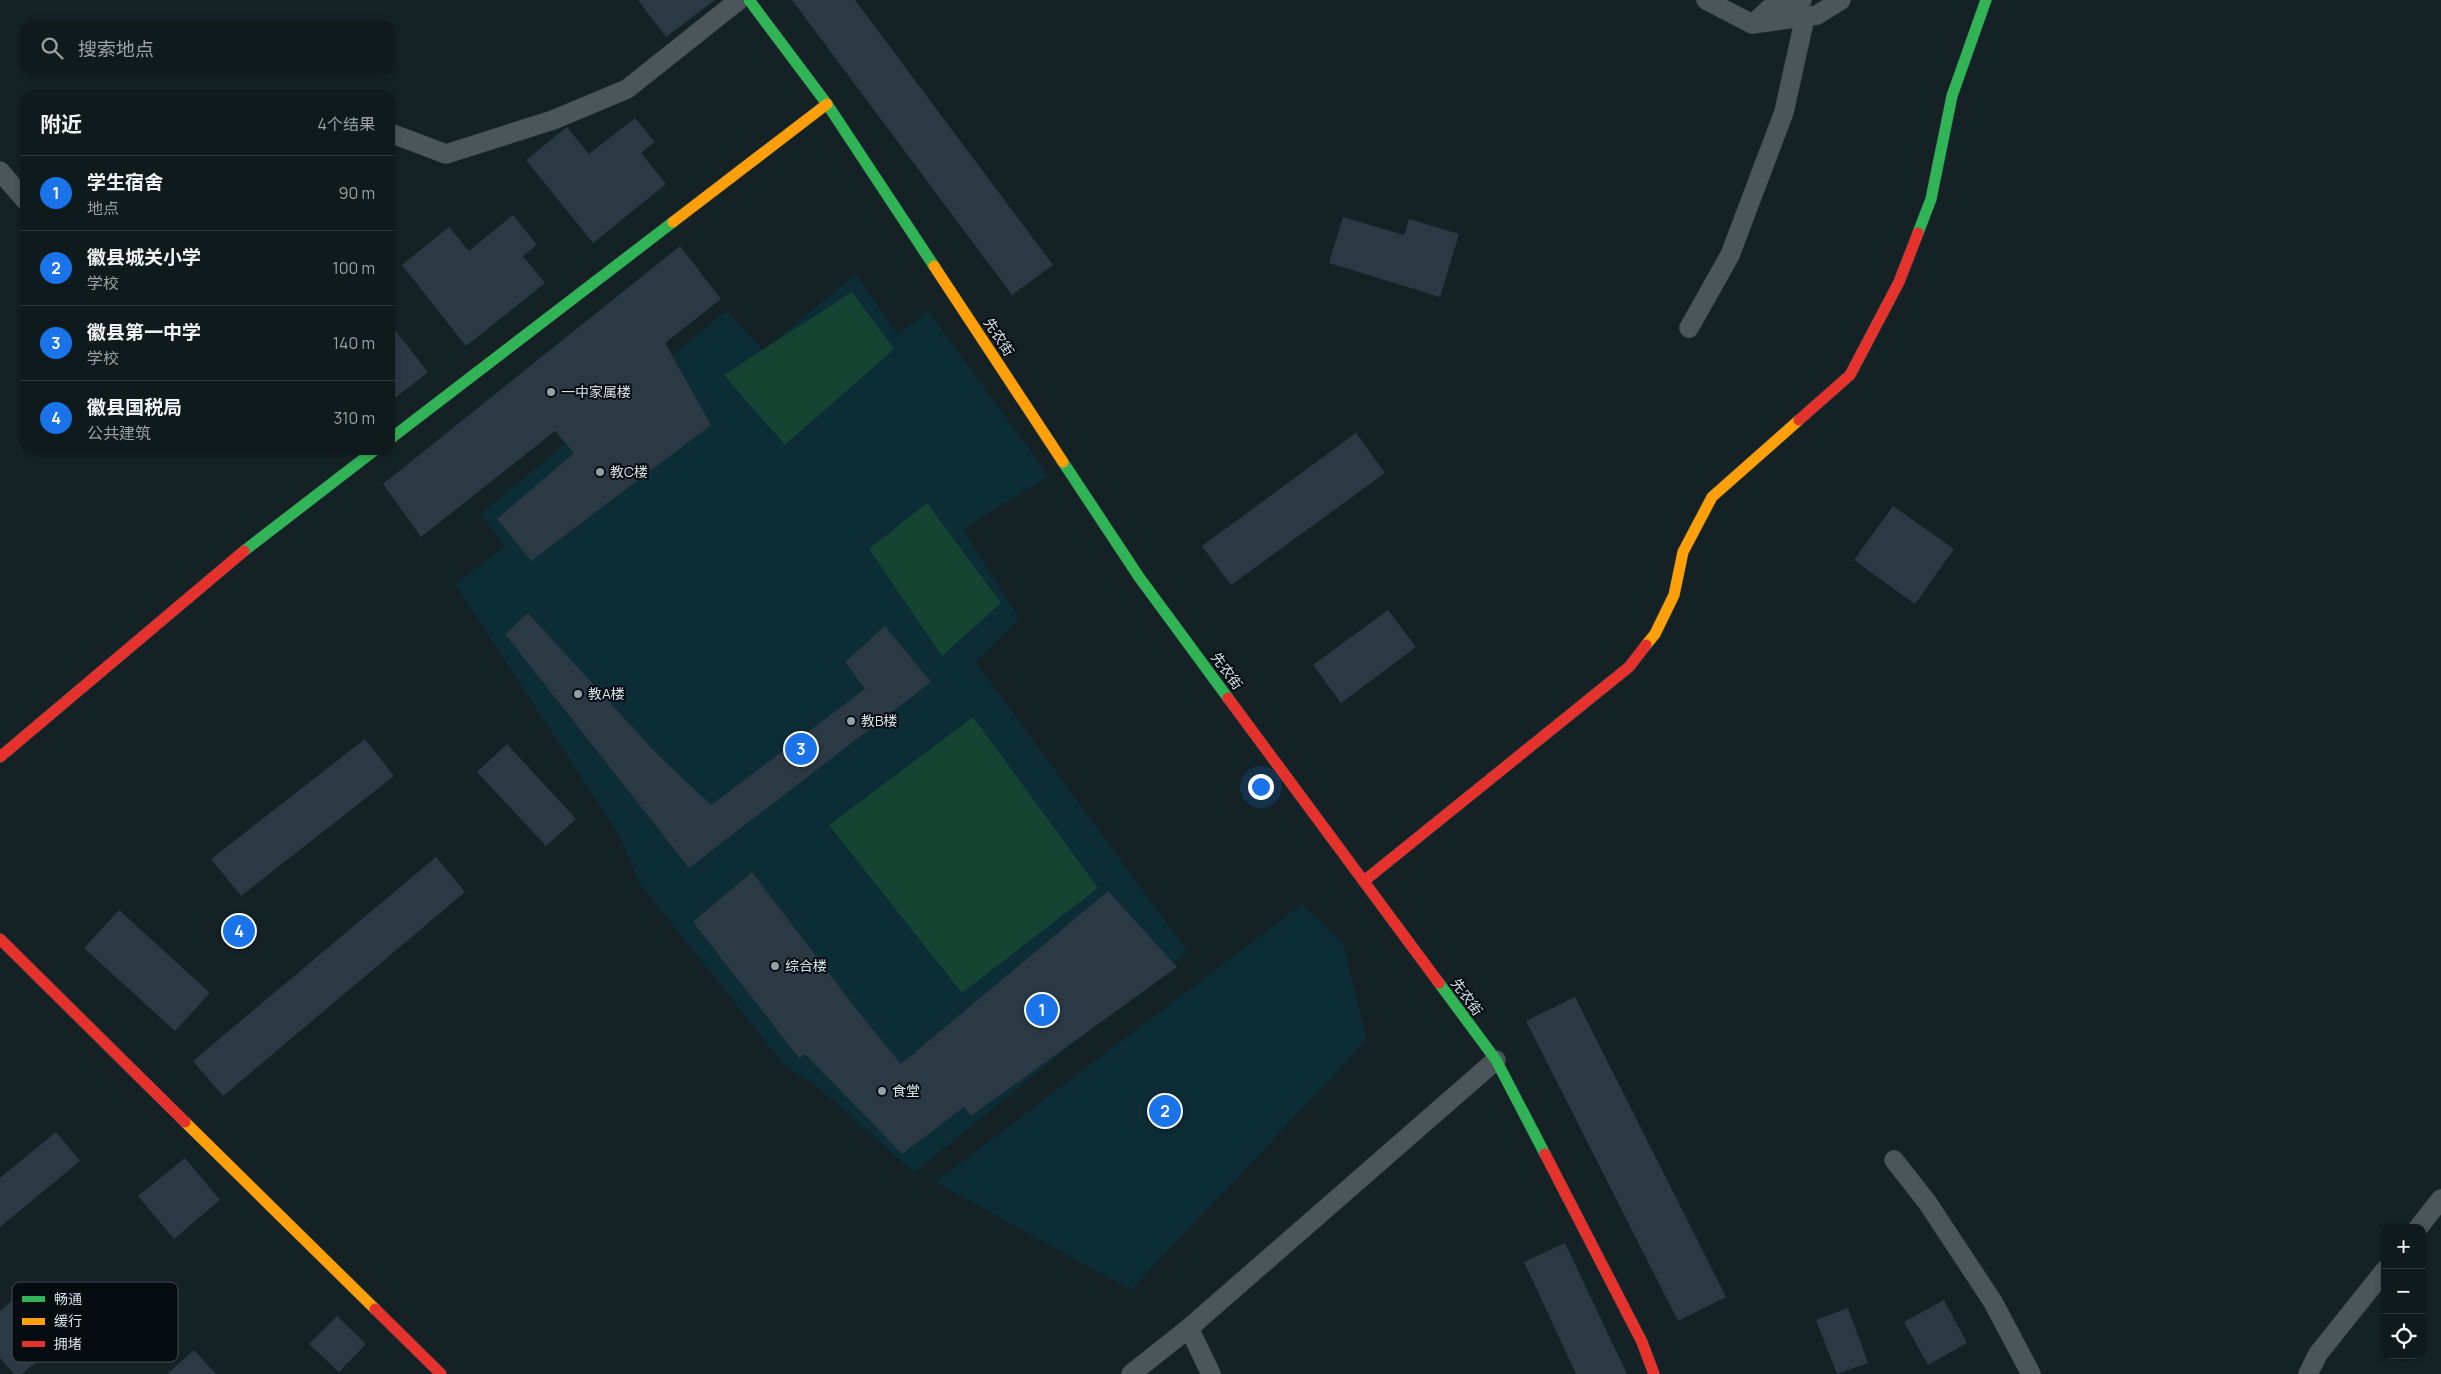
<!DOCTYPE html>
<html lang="zh">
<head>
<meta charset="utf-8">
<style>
	:root { --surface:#0f1a1c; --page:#182325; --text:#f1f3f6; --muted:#9ba1a3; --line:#2f383b; --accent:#1a73e8 }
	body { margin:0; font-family:Manrope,"Noto Sans SC",sans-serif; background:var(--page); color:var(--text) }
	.controls { position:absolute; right:15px; bottom:15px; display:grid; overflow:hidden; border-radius:10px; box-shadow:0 2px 8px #0003 }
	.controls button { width:45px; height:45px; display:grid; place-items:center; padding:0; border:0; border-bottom:1px solid var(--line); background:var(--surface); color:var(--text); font:25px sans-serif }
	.you { position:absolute; left:1260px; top:786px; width:18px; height:18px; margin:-12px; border:4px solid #fff; border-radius:50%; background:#1a73e8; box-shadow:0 0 0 8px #1a73e833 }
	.badge { display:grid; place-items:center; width:32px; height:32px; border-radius:50%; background:var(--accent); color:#fff; font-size:16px; font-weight:700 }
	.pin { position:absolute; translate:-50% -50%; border:2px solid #fff; box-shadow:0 1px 5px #0006 }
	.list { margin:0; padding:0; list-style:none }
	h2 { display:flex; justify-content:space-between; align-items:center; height:65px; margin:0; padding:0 20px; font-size:21px }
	h2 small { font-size:16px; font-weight:400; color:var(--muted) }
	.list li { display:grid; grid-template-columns:32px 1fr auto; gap:15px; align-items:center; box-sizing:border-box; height:75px; padding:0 20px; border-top:1px solid var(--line) }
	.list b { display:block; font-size:19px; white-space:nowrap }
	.list p { margin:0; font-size:16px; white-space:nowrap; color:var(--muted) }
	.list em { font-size:16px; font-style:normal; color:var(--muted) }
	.icon { flex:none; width:28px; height:28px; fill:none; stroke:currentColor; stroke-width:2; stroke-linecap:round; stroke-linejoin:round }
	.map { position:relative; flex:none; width:2441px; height:1374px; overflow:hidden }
	.search { position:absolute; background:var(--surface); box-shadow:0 2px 8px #0003; left:20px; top:20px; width:375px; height:55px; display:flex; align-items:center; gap:12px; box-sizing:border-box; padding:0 18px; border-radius:15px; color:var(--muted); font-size:19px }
	.panel { position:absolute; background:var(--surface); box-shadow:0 2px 8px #0003; left:20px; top:90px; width:375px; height:365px; border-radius:15px }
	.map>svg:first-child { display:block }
	.built { fill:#0c2c36 }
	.green { fill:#154532 }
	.building { fill:#2b3944 }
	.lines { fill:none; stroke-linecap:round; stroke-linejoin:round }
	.street-casing { stroke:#353f43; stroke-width:20 }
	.fast-casing { stroke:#353f43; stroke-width:12 }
	.slow-casing { stroke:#353f43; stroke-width:12 }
	.jam-casing { stroke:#353f43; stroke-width:12 }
	.street { stroke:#4b565a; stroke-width:19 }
	.fast { stroke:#30b455; stroke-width:11 }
	.slow { stroke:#ff9f0a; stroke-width:11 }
	.jam { stroke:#e5322d; stroke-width:11 }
	.poi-dot { fill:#93a1a6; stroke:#040c10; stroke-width:2 }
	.labels { text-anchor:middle; stroke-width:4; stroke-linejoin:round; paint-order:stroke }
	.street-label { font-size:14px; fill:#d7e5eb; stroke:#040c10 }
	.poi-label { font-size:14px; fill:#d7e5eb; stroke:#040c10; text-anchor:start }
	.key { fill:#040c10; stroke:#434d52; stroke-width:1 }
	.key-label { font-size:14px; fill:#d7e5eb }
</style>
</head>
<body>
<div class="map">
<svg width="2441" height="1374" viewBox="0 0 2441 1374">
	<rect width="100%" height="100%" fill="#142226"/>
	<path class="built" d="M 856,274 L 898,335 L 928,311 L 1049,476 L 963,529 L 1019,618 L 976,662 L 1187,951 L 914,1173 L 814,1084 L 786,1067 L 640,884 L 620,837 L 455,584 L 505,546 L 480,514 L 726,311 L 763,350 Z
		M 1302,904 L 1343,943 L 1367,1040 L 1131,1290 L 935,1182 Z"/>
	<path class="green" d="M 852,292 L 894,349 L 785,445 L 724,375 Z
		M 927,503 L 1001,603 L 942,656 L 869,549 Z
		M 973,717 L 1098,888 L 962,993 L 829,825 Z"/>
	<path class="building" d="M 638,0 L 715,0 L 666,37 Z
		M 792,0 L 855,0 L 1053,265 L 1012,295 Z
		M 635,118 L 655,142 L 641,153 L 666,184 L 593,243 L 526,160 L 567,127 L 589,154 Z
		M 513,215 L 537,245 L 523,256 L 545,283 L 466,346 L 402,265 L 449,227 L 469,251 Z
		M 1343,217 L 1404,235 L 1409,219 L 1459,234 L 1440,297 L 1329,263 Z
		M 680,246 L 721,299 L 665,343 L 711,425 L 531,561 L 497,519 L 574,453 L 555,431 L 421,537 L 383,484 Z
		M 390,324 L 428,372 L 390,402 Z
		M 1356,433 L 1385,473 L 1231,585 L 1202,546 Z
		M 1893,506 L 1954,549 L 1915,604 L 1854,560 Z
		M 1388,610 L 1416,647 L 1341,703 L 1313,665 Z
		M 528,613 L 657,754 L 711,805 L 865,689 L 845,662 L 885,626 L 931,682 L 689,868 L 505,634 Z
		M 365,739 L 394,776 L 241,896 L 211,859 Z
		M 507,744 L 576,819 L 546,846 L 477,772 Z
		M 436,857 L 465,892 L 223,1096 L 193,1061 Z
		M 752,872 L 857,1010 L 901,1064 L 1108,891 L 1177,967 L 971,1116 L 964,1107 L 902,1154 L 805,1054 L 799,1058 L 693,922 Z
		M 119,910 L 210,993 L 175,1031 L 84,948 Z
		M 1575,997 L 1726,1297 L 1678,1321 L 1526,1021 Z
		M 56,1132 L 80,1161 L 0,1227 L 0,1178 Z
		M 185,1158 L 220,1200 L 174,1239 L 138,1196 Z
		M 1565,1243 L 1627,1374 L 1576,1374 L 1524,1262 Z
		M 22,1292 L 62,1340 L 22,1374 L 14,1374 L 0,1358 L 0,1311 Z
		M 1944,1300 L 1967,1343 L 1928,1365 L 1904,1322 Z
		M 1848,1308 L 1868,1363 L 1837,1374 L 1816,1320 Z
		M 337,1316 L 366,1344 L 339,1372 L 309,1344 Z
		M 194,1350 L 216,1374 L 167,1374 Z"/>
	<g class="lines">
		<g class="street-casing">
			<path id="street" d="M 1706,0 L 1752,24 L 1817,15 L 1841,0
				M 1757,20 L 1769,9 L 1802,0
				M 390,133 L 446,154 L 553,120 L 627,89 L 739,0
				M 0,171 L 25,200
				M 1689,328 L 1730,255 L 1784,112 L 1805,17
				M 1894,1160 L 1927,1202 L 1993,1302 L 2031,1374
				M 2418,1228 L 2441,1199
				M 1189,1328 L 1211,1374
				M 1131,1374 L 1189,1328 L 1496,1060
				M 2308,1374 L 2318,1354 L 2385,1270"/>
		</g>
		<g class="fast-casing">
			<path id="fast" d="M 749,0 L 827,104 L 934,266
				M 1918,233 L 1931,199 L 1952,96 L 1986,0
				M 390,439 L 673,222
				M 1063,462 L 1139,577 L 1228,698
				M 244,551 L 375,450
				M 1439,983 L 1496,1060 L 1545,1154"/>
		</g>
		<g class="slow-casing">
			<path id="slow" d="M 673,222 L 827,104
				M 934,266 L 1063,462
				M 1646,645 L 1655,634 L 1674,595 L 1683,552 L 1712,497 L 1799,420
				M 185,1122 L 375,1309"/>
		</g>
		<g class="jam-casing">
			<path id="jam" d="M 1799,420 L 1850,375 L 1899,282 L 1918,233
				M 1228,698 L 1439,983
				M 0,757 L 244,551
				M 1364,881 L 1629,667 L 1646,645
				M 0,939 L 185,1122
				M 1545,1154 L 1642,1342 L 1654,1374
				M 375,1309 L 441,1374"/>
		</g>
		<use href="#street" class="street"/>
		<use href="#fast" class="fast"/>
		<use href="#slow" class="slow"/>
		<use href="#jam" class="jam"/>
	</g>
	<g class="poi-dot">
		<circle cx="551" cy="392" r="5"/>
		<circle cx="600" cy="472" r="5"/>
		<circle cx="578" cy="694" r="5"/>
		<circle cx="851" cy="721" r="5"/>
		<circle cx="775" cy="966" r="5"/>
		<circle cx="882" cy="1091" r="5"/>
	</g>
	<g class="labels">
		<g class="street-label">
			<text transform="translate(999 337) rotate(57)" y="5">先农街</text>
			<text transform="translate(1227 671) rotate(54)" y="5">先农街</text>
			<text transform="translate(1467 997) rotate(54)" y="5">先农街</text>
		</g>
		<g class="poi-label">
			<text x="561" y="397">一中家属楼</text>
			<text x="610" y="477">教C楼</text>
			<text x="588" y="699">教A楼</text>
			<text x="861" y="726">教B楼</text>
			<text x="785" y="971">综合楼</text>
			<text x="892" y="1096">食堂</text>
		</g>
	</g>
	<rect x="12" y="1282" width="166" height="80" rx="8" class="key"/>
	<rect x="22" y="1296" width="23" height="6" fill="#30b455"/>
	<rect x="22" y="1318" width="23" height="7" fill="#ff9f0a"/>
	<rect x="22" y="1341" width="23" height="6" fill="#e5322d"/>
	<g class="key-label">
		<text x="54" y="1304">畅通</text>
		<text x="54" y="1326">缓行</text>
		<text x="54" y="1349">拥堵</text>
	</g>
</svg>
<div class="controls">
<button>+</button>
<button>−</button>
<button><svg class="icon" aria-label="locate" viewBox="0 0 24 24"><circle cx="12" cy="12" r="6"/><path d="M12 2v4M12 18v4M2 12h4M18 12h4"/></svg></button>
</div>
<div class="you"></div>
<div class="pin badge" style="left:1042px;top:1010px">1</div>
<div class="pin badge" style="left:1165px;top:1111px">2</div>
<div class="pin badge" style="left:801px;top:749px">3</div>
<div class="pin badge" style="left:239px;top:931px">4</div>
<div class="search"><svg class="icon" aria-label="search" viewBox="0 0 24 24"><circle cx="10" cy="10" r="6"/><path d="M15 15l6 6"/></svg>搜索地点</div>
<section class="panel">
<h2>附近<small>4个结果</small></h2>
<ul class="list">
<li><span class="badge">1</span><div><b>学生宿舍</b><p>地点</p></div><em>90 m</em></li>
<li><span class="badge">2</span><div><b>徽县城关小学</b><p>学校</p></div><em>100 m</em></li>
<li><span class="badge">3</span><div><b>徽县第一中学</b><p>学校</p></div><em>140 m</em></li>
<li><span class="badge">4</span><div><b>徽县国税局</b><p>公共建筑</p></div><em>310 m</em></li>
</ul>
</section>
</div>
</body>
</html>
